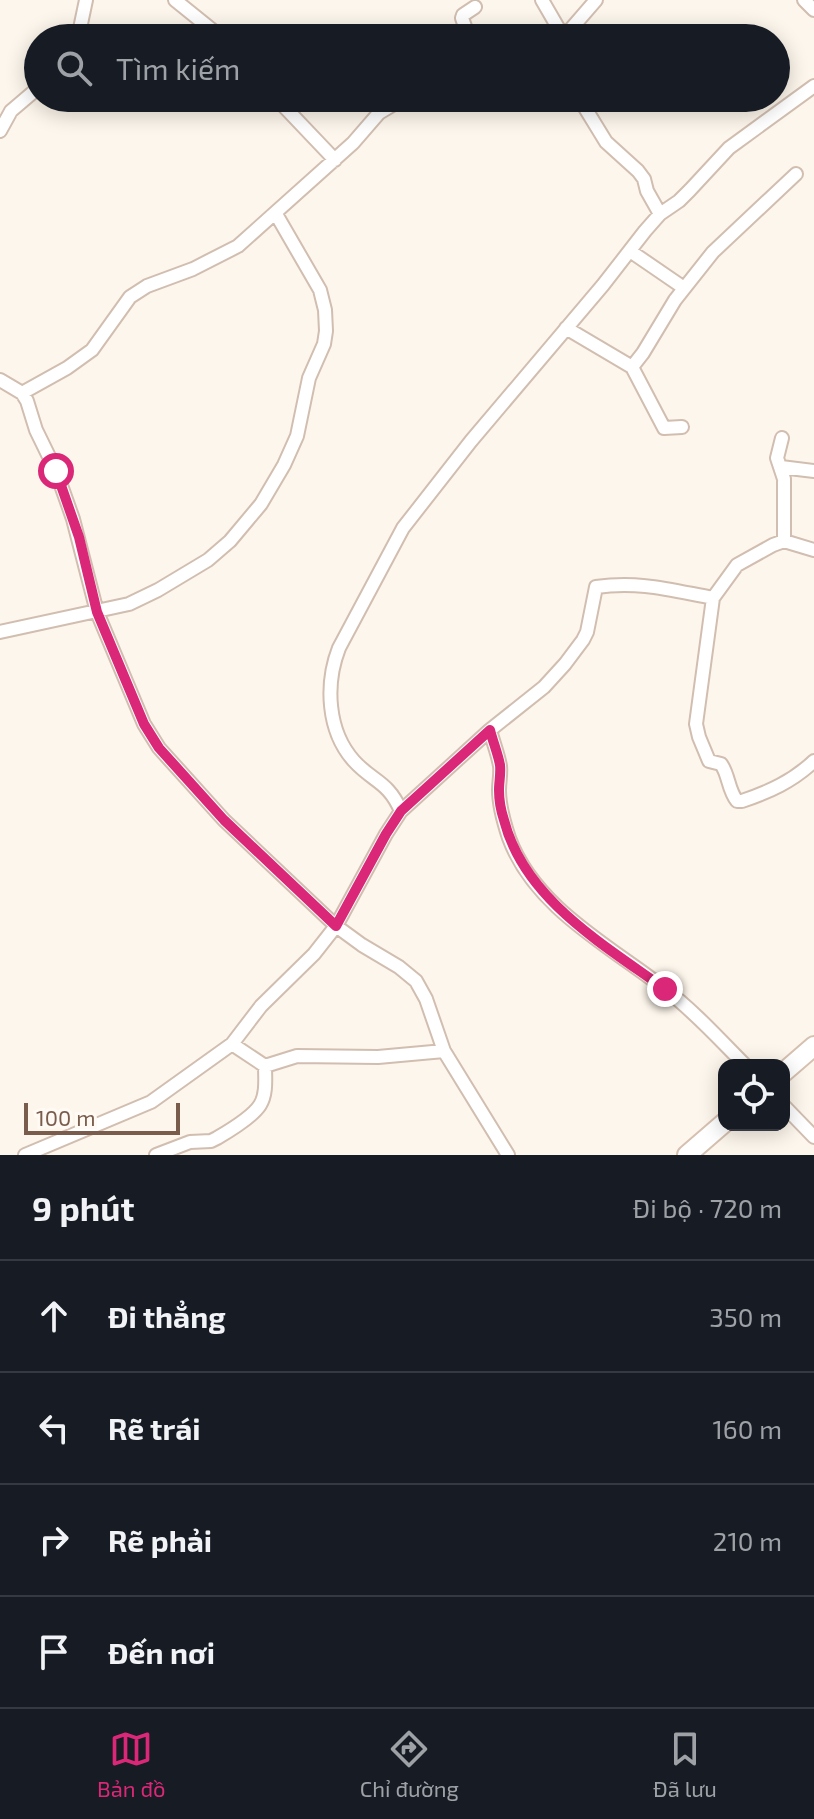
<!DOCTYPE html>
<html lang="vi">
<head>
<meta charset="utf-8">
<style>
	:root { --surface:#171b24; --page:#242831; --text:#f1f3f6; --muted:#9ea1a6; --line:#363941; --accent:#db2777 }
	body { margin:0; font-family:"Exo 2",sans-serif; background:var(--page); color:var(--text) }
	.controls { position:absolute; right:24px; bottom:24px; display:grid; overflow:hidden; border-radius:16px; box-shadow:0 4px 20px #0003 }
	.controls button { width:72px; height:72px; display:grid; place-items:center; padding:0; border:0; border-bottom:2px solid var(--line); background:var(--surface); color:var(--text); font:40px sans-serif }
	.scale { position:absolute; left:24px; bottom:20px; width:156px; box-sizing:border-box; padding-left:8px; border:4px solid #7a5c4d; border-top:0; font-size:22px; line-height:28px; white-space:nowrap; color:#7a5c4d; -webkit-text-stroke:6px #fffaf3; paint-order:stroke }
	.stop { position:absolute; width:24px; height:24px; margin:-18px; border:6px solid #db2777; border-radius:50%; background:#fff }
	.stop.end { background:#db2777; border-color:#fff; box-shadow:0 2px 8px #0008 }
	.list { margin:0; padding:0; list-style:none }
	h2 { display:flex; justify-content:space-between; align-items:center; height:104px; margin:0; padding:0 32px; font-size:34px }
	h2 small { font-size:26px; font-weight:400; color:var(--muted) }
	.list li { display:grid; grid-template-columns:52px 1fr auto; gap:24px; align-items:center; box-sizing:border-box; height:112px; padding:0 32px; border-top:2px solid var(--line) }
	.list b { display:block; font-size:30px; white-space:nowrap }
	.list em { font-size:26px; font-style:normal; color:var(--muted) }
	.icon { flex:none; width:44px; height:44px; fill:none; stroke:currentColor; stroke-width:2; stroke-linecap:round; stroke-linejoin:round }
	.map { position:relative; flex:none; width:814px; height:1155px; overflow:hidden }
	.search { position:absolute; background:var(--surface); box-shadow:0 4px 20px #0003; left:24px; right:24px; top:24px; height:88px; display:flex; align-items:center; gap:20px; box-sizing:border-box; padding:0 28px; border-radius:44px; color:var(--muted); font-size:30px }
	.sheet { height:552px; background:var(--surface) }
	nav { display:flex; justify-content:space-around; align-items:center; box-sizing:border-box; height:112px; border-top:2px solid var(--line); background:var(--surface); font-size:22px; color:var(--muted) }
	nav a { display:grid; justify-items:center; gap:4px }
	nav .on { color:var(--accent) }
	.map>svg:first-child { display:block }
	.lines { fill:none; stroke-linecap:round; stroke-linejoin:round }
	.minor-casing { stroke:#d1beb0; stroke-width:16 }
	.secondary-casing { stroke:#d6c0b0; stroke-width:22 }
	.minor { stroke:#fff; stroke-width:12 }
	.secondary { stroke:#fff; stroke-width:18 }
	.route { stroke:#db2777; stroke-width:10 }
</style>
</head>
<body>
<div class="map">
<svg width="814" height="1155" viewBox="0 0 814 1155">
	<rect width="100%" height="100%" fill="#fdf6ec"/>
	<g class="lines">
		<g class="minor-casing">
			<path id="minor" d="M 175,0 L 222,38
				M 542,0 L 564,38
				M 804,0 L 814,10
				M 564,37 L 596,0
				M 78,38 L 86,0
				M 469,38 L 462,18 L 463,15 L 475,7
				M 276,98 L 335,160
				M 579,98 L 606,142 L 638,171 L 644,179 L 647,191 L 660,214
				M 0,131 L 11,111 L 38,88
				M 630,251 L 684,288
				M 566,328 L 632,367 L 664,428 L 682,427
				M 632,367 L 643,353 L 675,300 L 713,252 L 796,174
				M 0,380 L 22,393 L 67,368 L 92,350 L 130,297 L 147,286 L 193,269 L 238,246 L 353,143 L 379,113 L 404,98
				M 22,393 L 27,401 L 36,430 L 56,471 L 73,519 L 97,612 L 144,724 L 159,748 L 224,820 L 336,926 L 362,945 L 399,967 L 416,981 L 426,999 L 444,1051 L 508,1155
				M 782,438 L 777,458 L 784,479 L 784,541
				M 781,467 L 814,471
				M 814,550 L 784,541 L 773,545 L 737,565 L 713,598 L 696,724 L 699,737 L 709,761 L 721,764 C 729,775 728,790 737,801 L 742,801 C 769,792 793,781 814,761
				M 0,632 L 129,604 L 158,590 L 208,560 L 230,541 L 261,504 L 284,465 L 297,436 L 309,378 L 324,344 L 326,331 L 325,310 L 320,290 L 276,214
				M 490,730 C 493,742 498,754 500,766 C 501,774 499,782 499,790 C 499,806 504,823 509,838 C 535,908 610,946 665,989 C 695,1012 719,1039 745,1065
				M 401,811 C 388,781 373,782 354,761 C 327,731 325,684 339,648 L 403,528 L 471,441 L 603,285 L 645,231 L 660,214 L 679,201 L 690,190 L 729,148 L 814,86
				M 232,1044 L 265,1066 L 297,1056 L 378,1057 L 444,1051
				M 784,1106 L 814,1137
				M 25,1155 L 151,1102 L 232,1044 L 261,1006 L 314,954 L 336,926 L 386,834 L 401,811 L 490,730 L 544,687 L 565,664 L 583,640 L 587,632 L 596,587 C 640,581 670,590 713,598
				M 156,1155 L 190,1142 L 211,1141 L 217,1138 C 229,1131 253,1116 260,1105 C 267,1094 265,1078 265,1066"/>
		</g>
		<g class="secondary-casing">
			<path id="secondary" d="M 784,1072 L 814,1046
				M 687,1155 L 724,1123"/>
		</g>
		<use href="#minor" class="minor"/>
		<use href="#secondary" class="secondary"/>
	</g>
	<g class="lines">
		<path class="route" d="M 56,471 L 79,537 L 97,612 L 144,724 L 159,748 L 224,820 L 336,926 L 386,834 L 401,811 L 490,730 C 493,742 498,754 500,765 C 501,773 499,782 499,790 C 499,799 501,811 504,820 C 524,899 603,944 665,989"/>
	</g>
</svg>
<div class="controls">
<button><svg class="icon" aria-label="locate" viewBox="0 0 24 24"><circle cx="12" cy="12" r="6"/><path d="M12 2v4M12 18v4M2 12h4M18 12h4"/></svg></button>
</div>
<div class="scale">100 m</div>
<div class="stop" style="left:56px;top:471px"></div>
<div class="stop end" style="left:665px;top:989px"></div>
<div class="search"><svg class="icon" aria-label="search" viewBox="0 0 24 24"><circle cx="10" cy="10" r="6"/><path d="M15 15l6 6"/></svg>Tìm kiếm</div>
</div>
<section class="sheet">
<h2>9 phút<small>Đi bộ · 720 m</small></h2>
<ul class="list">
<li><svg class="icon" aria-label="ahead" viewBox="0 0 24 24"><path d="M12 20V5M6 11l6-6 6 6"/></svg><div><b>Đi thẳng</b></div><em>350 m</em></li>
<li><svg class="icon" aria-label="left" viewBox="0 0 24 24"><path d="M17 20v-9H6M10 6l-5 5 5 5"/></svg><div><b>Rẽ trái</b></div><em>160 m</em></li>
<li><svg class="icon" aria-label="right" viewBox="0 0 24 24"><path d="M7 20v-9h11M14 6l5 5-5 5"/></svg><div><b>Rẽ phải</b></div><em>210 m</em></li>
<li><svg class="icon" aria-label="arrive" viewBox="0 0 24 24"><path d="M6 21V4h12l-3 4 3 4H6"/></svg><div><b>Đến nơi</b></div></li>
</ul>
</section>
<nav>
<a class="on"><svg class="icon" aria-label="map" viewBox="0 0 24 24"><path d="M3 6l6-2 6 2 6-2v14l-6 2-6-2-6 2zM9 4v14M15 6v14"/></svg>Bản đồ</a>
<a><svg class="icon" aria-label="directions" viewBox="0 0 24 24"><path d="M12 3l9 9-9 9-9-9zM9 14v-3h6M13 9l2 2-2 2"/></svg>Chỉ đường</a>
<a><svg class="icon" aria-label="saved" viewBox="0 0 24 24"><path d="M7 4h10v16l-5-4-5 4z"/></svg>Đã lưu</a>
</nav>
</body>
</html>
